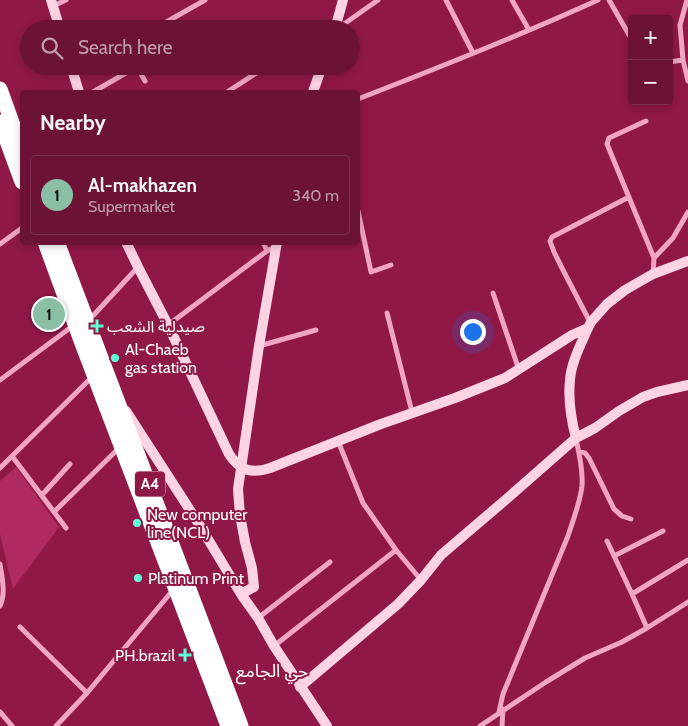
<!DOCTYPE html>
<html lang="en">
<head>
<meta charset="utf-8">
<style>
	:root { --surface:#6c1235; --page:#711b3d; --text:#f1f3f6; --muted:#be9ead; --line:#7f3250; --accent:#8abfa5 }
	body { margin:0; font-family:Cabin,"Noto Sans Arabic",sans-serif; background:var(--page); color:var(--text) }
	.controls { position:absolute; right:15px; top:15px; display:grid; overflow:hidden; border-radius:5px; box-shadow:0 2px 8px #0003 }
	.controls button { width:45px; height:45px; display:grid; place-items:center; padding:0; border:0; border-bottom:1px solid var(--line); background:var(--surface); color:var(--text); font:25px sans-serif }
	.you { position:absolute; left:472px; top:331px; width:18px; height:18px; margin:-12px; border:4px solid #fff; border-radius:50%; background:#1a73e8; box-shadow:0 0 0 8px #1a73e833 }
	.badge { display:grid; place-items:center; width:32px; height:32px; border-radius:50%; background:var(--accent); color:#111; font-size:16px; font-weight:700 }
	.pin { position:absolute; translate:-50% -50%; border:2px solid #fff; box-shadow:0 1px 5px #0006 }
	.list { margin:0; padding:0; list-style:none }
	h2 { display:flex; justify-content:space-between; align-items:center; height:65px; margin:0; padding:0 20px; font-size:21px }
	h2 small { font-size:16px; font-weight:400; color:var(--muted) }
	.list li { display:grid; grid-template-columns:32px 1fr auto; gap:15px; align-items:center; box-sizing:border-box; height:80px; margin:0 10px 10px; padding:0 10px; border:1px solid var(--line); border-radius:5px }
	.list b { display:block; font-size:19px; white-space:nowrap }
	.list p { margin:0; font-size:16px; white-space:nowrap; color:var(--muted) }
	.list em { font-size:16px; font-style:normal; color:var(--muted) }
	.icon { flex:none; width:28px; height:28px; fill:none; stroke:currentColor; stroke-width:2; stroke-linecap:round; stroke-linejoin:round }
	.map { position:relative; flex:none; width:688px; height:726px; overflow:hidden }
	.search { position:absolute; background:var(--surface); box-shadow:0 2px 8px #0003; left:20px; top:20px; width:340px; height:55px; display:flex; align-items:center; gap:12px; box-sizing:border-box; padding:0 18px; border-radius:28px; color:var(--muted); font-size:19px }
	.panel { position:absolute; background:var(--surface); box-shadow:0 2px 8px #0003; left:20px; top:90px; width:340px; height:155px; border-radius:5px }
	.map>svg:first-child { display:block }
	.green { fill:#ae2a60 }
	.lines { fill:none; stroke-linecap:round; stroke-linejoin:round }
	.street { stroke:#efa5c3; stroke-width:5 }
	.secondary { stroke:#fbd3e2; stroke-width:10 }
	.highway { stroke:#fff; stroke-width:15 }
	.poi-dot { fill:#63ffd9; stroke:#901847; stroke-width:2 }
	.labels { text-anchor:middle; stroke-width:4; stroke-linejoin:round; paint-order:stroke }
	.shield { fill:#901847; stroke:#debac8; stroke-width:1 }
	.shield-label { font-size:15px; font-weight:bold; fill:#fff }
	.poi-label { font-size:16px; fill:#fff; stroke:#901847; text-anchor:start }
	.neighbourhood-label { font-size:18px; fill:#fff; stroke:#901847 }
</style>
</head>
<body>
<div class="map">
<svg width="688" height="726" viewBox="0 0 688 726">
	<rect width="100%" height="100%" fill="#901847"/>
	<path class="green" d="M 16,467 L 59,527 L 13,589 L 0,534 L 0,481 Z"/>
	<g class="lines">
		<path class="street" d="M 446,0 L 473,53
			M 512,0 L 529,30
			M 609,0 L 632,40
			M 687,0 L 680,25 L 683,60 L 688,81
			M 53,6 L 66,0
			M 154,29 L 205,0
			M 337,29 L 378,0
			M 669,62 L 683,60
			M 137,67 L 145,81
			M 74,73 L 86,66
			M 93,92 L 138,66
			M 227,92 L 264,68
			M 358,99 C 438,68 519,36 598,0
			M 646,121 L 609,138 L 607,144 L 654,258 L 653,274
			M 358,211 L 371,272 L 391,265
			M 263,242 L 267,251
			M 0,244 L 22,228
			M 654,258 L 673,238 L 688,212
			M 493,293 L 519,370
			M 387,313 L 412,412
			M 90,319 L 138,267
			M 590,322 L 564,272 L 554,252 L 550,241 L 552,237 L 556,235 L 629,197
			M 168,325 L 267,251 L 275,247
			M 259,346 L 316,330
			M 0,380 L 74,325
			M 338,441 L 363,503 L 396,550 L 421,580
			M 579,451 L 585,453 L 589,458 L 614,509 L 622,516 L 631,519
			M 12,456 L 66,528
			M 0,468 L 92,377
			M 42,495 L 70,464
			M 54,512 L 120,447
			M 607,541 L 632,594
			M 614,556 L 663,531
			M 0,564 C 2,578 6,593 0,606
			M 258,618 L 330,562
			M 20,627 L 87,693
			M 647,628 L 688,602
			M 274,646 L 396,550
			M 0,712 L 12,726
			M 499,712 L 503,694 L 568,536 C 573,520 580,503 582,486 C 583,473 579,452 576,439
			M 56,726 L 87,693 L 173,590
			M 480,726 L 546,682 L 585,658 L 622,642 L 647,628 L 632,594 L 688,560
			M 502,726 L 503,709"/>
		<path class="secondary" d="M 51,0 L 60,29
			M 335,29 L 343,0
			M 71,66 L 79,92
			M 313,92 L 322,66
			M 126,242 L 138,267 L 168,325 L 229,454 C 240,471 252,474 270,468 L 381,424 L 455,398 L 505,378 L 572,335 L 588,328 L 591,322 L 607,304 L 625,290 L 653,274 L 688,261
			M 126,411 L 197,521 L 241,594 L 258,618 L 274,646 L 327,726
			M 576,438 L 595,428 L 619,411 L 643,397 L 657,392 L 688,385
			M 241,594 L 254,587 L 252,568 L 245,542 L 240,515 L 238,489 L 259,346 L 277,242
			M 300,687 L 398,604 L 421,580 L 441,555 L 510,496 L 576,438 C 571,419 568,399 570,380 C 571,363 581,344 588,328"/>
		<path class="highway" d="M 0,89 L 22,150
			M 0,122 L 22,182
			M 45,242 L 83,346 L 228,726
			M 57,242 L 241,726"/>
	</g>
	<g class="poi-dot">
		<path d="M94.5 318.5h5v5h5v5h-5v5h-5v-5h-5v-5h5z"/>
		<circle cx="115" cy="358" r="5"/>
		<circle cx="137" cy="523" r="5"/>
		<circle cx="138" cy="578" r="5"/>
		<path d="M182.5 647.5h5v5h5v5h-5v5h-5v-5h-5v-5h5z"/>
	</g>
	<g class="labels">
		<rect class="shield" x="135" y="471.5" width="30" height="25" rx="4"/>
		<g class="shield-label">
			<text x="150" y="489">A4</text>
		</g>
		<g class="poi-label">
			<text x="107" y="332">صيدلية الشعب</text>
			<text x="125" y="355">Al-Chaeb<tspan x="125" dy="18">gas station</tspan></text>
			<text x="147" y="520">New computer<tspan x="147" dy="18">line(NCL)</tspan></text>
			<text x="148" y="584">Platinum Print</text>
			<text x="175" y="661" text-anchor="end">PH.brazil</text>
		</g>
		<g class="neighbourhood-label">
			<text x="272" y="677">حي الجامع</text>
		</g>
	</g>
</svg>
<div class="controls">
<button>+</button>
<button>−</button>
</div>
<div class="you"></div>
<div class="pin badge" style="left:49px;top:314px">1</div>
<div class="search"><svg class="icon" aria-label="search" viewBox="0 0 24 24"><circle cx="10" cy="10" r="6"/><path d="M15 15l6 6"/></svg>Search here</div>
<section class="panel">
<h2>Nearby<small></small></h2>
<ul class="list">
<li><span class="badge">1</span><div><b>Al-makhazen</b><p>Supermarket</p></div><em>340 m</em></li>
</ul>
</section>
</div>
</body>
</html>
